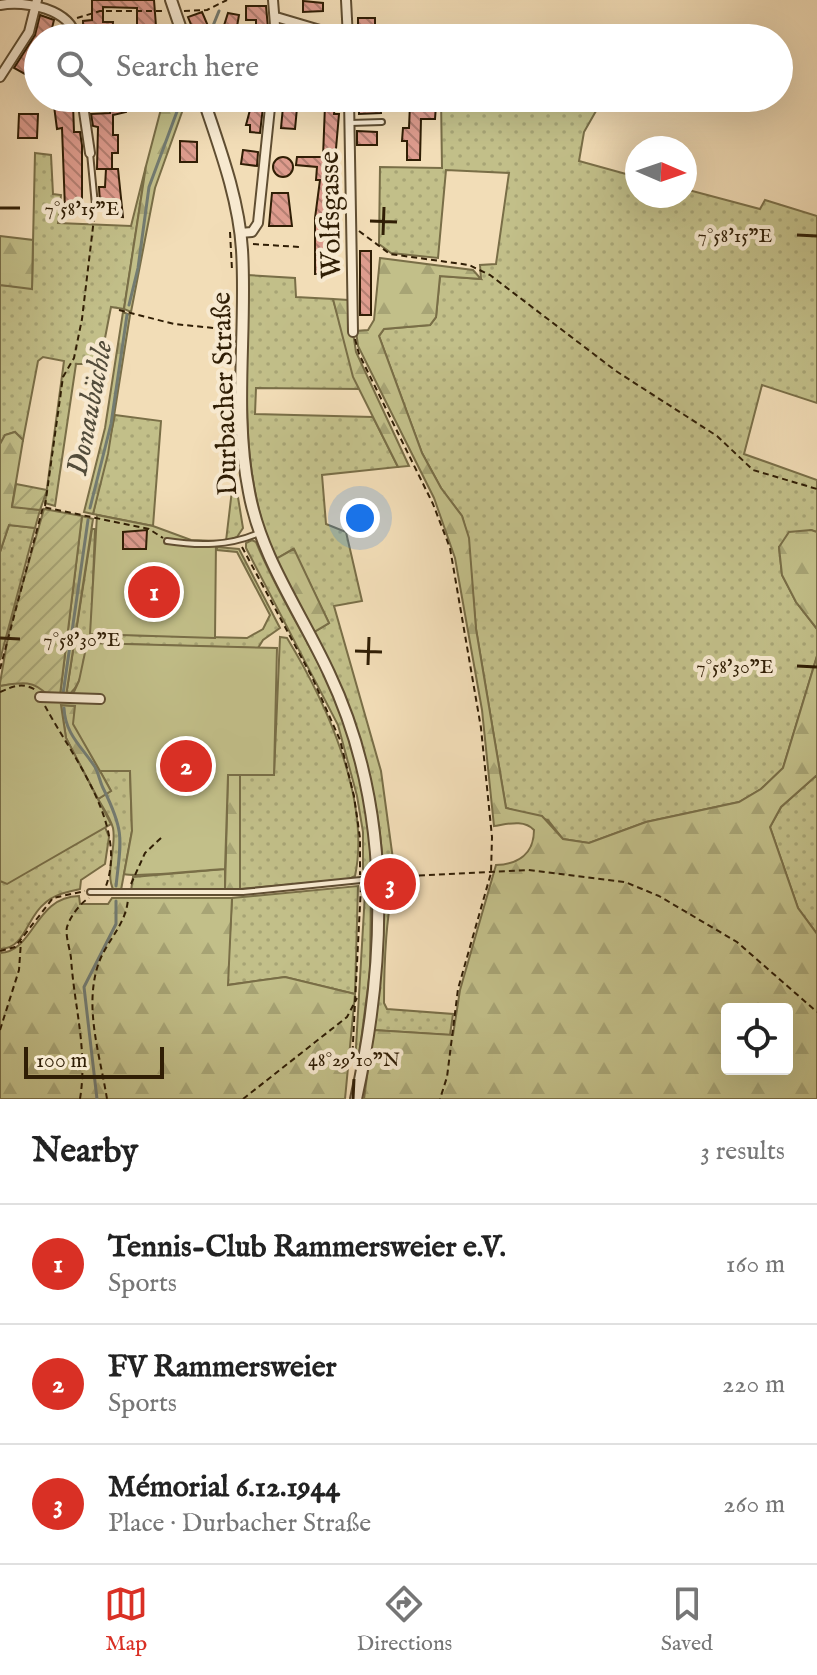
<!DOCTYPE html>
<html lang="en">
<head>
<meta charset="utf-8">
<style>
	:root { --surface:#fff; --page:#f6f6f6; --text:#222; --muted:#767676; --line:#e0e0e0; --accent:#d93025 }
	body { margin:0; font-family:"IM FELL English",serif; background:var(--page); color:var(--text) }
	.controls { position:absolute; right:24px; bottom:24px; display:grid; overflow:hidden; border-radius:8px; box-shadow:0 8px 32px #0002 }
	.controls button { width:72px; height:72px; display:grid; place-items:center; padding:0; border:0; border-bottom:2px solid var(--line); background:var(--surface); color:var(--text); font:40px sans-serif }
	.compass { position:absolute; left:625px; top:136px; width:72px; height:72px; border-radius:50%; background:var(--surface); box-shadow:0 8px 32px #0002; rotate:92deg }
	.scale { position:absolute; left:24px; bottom:20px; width:140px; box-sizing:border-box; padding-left:8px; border:4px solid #301e05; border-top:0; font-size:22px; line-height:28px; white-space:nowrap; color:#301e05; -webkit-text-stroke:6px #f7e9d0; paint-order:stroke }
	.you { position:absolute; left:360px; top:518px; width:28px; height:28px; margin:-20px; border:6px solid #fff; border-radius:50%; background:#1a73e8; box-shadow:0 0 0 12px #1a73e833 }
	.badge { display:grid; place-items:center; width:52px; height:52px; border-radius:50%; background:var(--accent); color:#fff; font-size:26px; font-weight:700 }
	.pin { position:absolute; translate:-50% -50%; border:4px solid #fff; box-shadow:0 2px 8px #0006 }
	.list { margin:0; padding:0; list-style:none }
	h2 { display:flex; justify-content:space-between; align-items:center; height:104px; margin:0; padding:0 32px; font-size:34px }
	h2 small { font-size:26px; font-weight:400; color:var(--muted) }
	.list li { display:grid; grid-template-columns:52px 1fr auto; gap:24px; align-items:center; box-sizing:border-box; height:120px; padding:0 32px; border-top:2px solid var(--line) }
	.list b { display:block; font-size:30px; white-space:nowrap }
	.list p { margin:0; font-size:26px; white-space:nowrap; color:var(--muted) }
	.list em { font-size:26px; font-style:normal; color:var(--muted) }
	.icon { flex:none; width:44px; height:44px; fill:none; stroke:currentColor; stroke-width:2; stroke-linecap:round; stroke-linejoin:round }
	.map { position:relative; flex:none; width:817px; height:1099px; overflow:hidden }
	.search { position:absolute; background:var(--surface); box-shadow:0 8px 32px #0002; left:24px; right:24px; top:24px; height:88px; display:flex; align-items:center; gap:20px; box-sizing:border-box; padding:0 28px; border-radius:44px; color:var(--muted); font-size:30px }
	.sheet { height:464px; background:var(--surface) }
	nav { display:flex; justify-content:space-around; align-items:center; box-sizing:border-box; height:112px; border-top:2px solid var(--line); background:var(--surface); font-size:22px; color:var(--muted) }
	nav a { display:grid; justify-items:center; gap:4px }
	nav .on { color:var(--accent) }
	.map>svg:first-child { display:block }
	.grass { fill:url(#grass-dots); stroke:#796e47; stroke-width:2 }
	.forest { fill:url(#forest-firs); stroke:#796e47; stroke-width:2; fill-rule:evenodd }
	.garden { fill:url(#garden-furrows); stroke:#796e47; stroke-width:2 }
	.pitch { fill:#c2bf89; stroke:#796e47; stroke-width:2 }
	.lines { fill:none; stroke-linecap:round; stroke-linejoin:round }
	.stream { stroke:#737b71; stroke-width:3 }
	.building { fill:url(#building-back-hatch); stroke:#301e05; stroke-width:2 }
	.service-casing { stroke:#604e32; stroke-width:8 }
	.minor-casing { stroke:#604e32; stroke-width:12 }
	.tertiary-casing { stroke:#604e32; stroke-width:14 }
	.path { stroke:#301e05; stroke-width:2; stroke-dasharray:6 4; stroke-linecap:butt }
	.service { stroke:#f7e9d0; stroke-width:4 }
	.minor { stroke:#f7e9d0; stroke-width:8 }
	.tertiary { stroke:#f7e9d0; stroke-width:10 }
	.ticks { fill:none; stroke:#301e05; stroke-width:3 }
	.labels { text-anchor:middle; stroke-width:8; stroke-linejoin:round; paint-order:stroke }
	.street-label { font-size:28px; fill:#301e05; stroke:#f7e9d0 }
	.water-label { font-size:30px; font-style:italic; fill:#524c3b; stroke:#f7e9d0 }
	.ticks-label { font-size:20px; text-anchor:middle; fill:#301e05; stroke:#f7e9d0; stroke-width:8; stroke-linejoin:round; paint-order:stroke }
</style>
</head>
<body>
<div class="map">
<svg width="817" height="1099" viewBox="0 0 817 1099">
	<defs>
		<pattern id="grass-dots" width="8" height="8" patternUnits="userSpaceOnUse" patternTransform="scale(2)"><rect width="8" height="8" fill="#c2bf89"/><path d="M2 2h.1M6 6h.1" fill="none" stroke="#a7a475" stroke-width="1.8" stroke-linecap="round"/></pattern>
		<pattern id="forest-firs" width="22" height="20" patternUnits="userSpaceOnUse" patternTransform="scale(2)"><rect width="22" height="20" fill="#c2bf89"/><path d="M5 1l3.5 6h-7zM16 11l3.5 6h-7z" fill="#a7a475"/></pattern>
		<pattern id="garden-furrows" width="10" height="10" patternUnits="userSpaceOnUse" patternTransform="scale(2)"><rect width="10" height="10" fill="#c2bf89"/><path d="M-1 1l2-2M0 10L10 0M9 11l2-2" fill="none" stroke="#a7a475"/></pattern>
		<pattern id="building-back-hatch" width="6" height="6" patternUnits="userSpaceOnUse" patternTransform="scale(2)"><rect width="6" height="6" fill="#de9c8e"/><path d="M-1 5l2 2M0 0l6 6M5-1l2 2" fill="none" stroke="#b47f72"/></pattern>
	</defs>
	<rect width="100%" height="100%" fill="#f2ddb7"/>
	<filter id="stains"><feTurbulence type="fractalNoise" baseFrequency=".0025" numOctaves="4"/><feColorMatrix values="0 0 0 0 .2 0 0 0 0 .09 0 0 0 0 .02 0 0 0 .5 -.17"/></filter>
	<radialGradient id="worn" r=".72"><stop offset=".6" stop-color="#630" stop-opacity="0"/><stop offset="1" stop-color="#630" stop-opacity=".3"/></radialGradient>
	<path class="grass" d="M 441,98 L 524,98 L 596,111 L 584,132 L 579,161 L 637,177 L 637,196 L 685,196 L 685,189 L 760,209 L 765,200 L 817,216 L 817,403 L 762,385 L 744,454 L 817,480 L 817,532 L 811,530 L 779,547 L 782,575 L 796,602 L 817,629 L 817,656 L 783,768 L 761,789 L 739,802 L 646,822 L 589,843 L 563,839 L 548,820 L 506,808 L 476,629 L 468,538 L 462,516 L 441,488 L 422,453 L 379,336 L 384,329 L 430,325 L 436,317 L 440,276 L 481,279 L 480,265 L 496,264 L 509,173 L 446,170 L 438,258 L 391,253 L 379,244 L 380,167 L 442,168 Z
		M 35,153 L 51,155 L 53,194 L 61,195 L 58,223 L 131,226 L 146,166 L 124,309 L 111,307 L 100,364 L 76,364 L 55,506 L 45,503 L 64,361 L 43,357 L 38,361 L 23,440 L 15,432 L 5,435 L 0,444 L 0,285 L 32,288 Z
		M 247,275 L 295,278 L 296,297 L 333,299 L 359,389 L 256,388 L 255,414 L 373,417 L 398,467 L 322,475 L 326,524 L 346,532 L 362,601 L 334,606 L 381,771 L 395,874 L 384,869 L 383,863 C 376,774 353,711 314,632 L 329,623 L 293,549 L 276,559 C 236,473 249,368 247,275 Z
		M 115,415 L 161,421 L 153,526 L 93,514 Z
		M 234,473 L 243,528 L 237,537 L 226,541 Z
		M 9,525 L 35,528 L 0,660 L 0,552 Z
		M 92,529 L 95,529 L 91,634 L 247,638 L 263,629 L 270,615 L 237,552 L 217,550 L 217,547 L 239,549 L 280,628 L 263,640 L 258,648 L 87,643 C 84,660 83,688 66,696 Z
		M 252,540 L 256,542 C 279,598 313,647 337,702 C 360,754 369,814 372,870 L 367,875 L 363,869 L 363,832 L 357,796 L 338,725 L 246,548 L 246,543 Z
		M 280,637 L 287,638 C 326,702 371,800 355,876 L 349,879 L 240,889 L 240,774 L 274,774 Z
		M 100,771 L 130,771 L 132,831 L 121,890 L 114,891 C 104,874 117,848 113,828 C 110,817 103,808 98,799 L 111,791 Z
		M 817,775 L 817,934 L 798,908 L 770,827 L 781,807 Z
		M 105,827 L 109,837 L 105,864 L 81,880 L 80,889 C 67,892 54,894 44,904 C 27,917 25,949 0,949 L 0,881 L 7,883 Z
		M 225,869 L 225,889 L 131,891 L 133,877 Z
		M 399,879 C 385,893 384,980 384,1003 L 387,1009 L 453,1014 L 450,1035 L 373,1030 L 385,887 L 388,881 Z
		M 358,886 L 355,994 L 285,977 L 227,985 L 232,898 Z
		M 371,887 L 370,971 L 358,1064 L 355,1064 L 365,893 Z"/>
	<path class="forest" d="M 177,98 L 187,98 L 155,188 L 131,312 L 124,309 L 146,166 L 161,109 L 174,109 Z
		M 0,236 L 33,240 L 32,289 L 0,285 Z
		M 380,258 L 473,270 L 481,279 L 440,276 L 436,317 L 430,325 L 384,329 L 379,336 L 422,453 L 441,488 L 462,516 L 469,538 L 476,629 L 506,808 L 542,816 L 563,839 L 589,843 L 646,822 L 739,802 L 761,789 L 783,768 L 817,656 L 817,775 L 781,807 L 770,827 L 798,908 L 817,934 L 817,1099 L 364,1099 L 373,1030 L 453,1035 L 460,990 L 496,865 C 518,864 534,854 534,830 C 524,819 508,824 494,826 L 482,710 L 455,558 L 434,498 L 358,346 L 356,331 L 368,330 L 374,320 ZM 727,1009 L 787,1009 L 787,1069 L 727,1069 Z
		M 333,299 L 348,300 L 356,352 L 409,466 L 398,467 L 353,377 Z
		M 123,312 L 130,315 L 108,454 L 93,514 L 84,512 L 105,428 Z
		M 15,432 L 23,440 L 12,506 L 40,510 L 35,528 L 9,525 L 0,552 L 0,444 L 5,435 Z
		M 82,516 L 93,519 L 66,696 L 60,695 Z
		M 811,530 L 817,532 L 817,629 L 796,602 L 782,575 L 779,547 L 789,532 Z
		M 294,549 L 329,623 L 314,632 L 276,559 Z
		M 61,705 L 75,706 L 74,724 L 111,791 L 98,799 L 66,738 Z
		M 228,774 L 240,774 L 240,889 L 225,889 Z
		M 79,896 L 80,904 L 108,904 L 112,898 L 232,898 L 228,985 L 285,977 L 355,994 L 345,1099 L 0,1099 L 0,953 C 35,951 34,897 79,896 Z"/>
	<path class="garden" d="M 16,484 L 47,490 L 40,510 L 12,507 Z
		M 44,509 L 82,516 L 60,695 C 32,694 34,680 0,686 L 0,683 L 9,631 Z"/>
	<path class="pitch" d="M 97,515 L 153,526 L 191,540 L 216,541 L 215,638 L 90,634 Z
		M 87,643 L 277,648 L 274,775 L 228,775 L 225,869 C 202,870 140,878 124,874 L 132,831 L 130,771 L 100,771 L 73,724 L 75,706 L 61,705 L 66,738 L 111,824 L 7,884 L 0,881 L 0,686 C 19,683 33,679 47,695 L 73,694 L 79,681 Z"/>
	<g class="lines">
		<path class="stream" d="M 208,38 L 219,11
			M 129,305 L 138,268 L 149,187 L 182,98
			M 90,508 L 111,424 L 127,315
			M 63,694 L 88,520
			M 64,708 C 65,734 82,747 95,767 C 99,774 100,783 104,790 C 125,833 121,840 116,886
			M 97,1099 L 84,987 L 116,924 L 116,901"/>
	</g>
	<path class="building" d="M 92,0 L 154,0 L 156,26 L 167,27 L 166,38 L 156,36 L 156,30 L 137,30 L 137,8 L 103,7 L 103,22 L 113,22 L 112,35 L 83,34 L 83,21 L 92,20 Z
		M 303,1 L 323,3 L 323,11 L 303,12 Z
		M 246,6 L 266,6 L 268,28 L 256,28 L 256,20 L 246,20 Z
		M 202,12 L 208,26 L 194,32 L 188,17 Z
		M 228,13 L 239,15 L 235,38 L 220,38 Z
		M 40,15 L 54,20 L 52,28 L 66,32 L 69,38 L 38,38 L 38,46 L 28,63 L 38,68 L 34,79 L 14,68 L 35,35 Z
		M 358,18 L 375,18 L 375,37 L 358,37 Z
		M 254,98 L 264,98 L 260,133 L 250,132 L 250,125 L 246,125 L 250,110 L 254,111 Z
		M 304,98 L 336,98 L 334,114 L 339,114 L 330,218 L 335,274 L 315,274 L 315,218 L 320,180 L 316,180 L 317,167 L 296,165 L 297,157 L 323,157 L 325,105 L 304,103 Z
		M 380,99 L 381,113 L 359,114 L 359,100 Z
		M 110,103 L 126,104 L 126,112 L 113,115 L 113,135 L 118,135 L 118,153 L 112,153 L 112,169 L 97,169 L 98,127 L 93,126 L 91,114 L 110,113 Z
		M 73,104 L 74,132 L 80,132 L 82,145 L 82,207 L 65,209 L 62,128 L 57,129 L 54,106 Z
		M 410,104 L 436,105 L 435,119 L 421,119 L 420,160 L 407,160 L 407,141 L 402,141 L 403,128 L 409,128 Z
		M 283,107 L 297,108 L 295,129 L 281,128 Z
		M 19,114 L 38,114 L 37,138 L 18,138 Z
		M 357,131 L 377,132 L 377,145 L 357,145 Z
		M 180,141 L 197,142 L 197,162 L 180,162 Z
		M 243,150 L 258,152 L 257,166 L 241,164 Z
		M273 167a10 10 0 1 1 20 0a10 10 0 1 1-20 0Z
		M 106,169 L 118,169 L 123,217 L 114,216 L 113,202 L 100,203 L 99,187 L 105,187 Z
		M 272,193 L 288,193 L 292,226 L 269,226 Z
		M 360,251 L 371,251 L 371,315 L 360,315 Z
		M 147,530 L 146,549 L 123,549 L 123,532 Z"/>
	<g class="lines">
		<g class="service-casing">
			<path id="service" d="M 350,123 L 382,122
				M 90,153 L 95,205
				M 167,541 C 199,546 229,546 259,533
				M 90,892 L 243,892 L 361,880"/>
		</g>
		<g class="minor-casing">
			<path id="minor" d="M 273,0 L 276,38
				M 346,0 L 348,38
				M 0,5 C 25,0 71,9 76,38
				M 276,17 L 347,38
				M 0,77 L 29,32 L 37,0
				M 82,98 L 90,153
				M 349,98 L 353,332
				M 240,233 L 252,232 L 258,223 L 271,98
				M 40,697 L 100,699"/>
		</g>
		<g class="tertiary-casing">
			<path id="tertiary" d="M 171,0 L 184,38
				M 203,98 C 219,146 239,199 242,250 C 247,329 233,413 249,492 C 261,558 301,612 329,673 C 392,806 387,958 356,1099"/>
		</g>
		<path class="path" d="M 184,11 L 207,10 L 227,0
			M 77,18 L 100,11 L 166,11
			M 359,231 L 390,254 L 469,265 L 490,275 L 616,371 L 717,436 L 753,470 L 817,489
			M 230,232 L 232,270
			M 253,244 L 300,247
			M 119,310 L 174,324 L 233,330
			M 355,339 L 359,354 L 433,504 L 450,548 L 481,728 L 492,837 L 491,873 L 458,989 L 447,1077 L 440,1099
			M 45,506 L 63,377 L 74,358 L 82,319 L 95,210
			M 242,547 L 312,677 L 340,740 L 354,796 L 360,838 L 360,875
			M 0,669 L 43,507 L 149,529 L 163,538
			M 0,692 C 14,686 22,682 36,690
			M 45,706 C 73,758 128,825 106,886
			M 389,877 L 528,870 L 625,882 L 659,896 L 737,942 L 817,1012
			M 131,884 L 145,853 L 162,837
			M 0,951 L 15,947 L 53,898 L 85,891
			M 0,1030 L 19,970 L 21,941
			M 352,1062 L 361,885
			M 80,1099 C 88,1050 74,1006 71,958 C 70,949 65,935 67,927 C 70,917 80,903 89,898
			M 107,1099 C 100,1055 84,1008 98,965 C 106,941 127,924 128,898
			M 243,1099 L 347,1017 L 357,998"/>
		<use href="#service" class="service"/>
		<use href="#minor" class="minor"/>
		<use href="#tertiary" class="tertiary"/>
	</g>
	<path class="ticks" d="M 0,208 L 20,208M 370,221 L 397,222M 383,235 L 384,207M 797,235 L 817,236M 0,638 L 20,639M 355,651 L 382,652M 368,665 L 369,637M 797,666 L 817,667M 353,1099 L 354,1079"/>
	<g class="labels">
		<g class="street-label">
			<text transform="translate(329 215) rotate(-91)" y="10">Wolfsgasse</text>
			<text transform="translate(223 394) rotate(-92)" y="10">Durbacher Straße</text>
		</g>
		<g class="water-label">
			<text transform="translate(89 408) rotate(-79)" y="10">Donaubächle</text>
		</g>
	</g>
	<g class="ticks-label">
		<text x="82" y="215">7°58'15"E</text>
		<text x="735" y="242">7°58'15"E</text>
		<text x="82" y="646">7°58'30"E</text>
		<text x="735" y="673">7°58'30"E</text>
		<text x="354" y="1066">48°29'10"N</text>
	</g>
	<rect width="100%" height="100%" filter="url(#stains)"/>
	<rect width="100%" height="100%" fill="url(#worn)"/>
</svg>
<div class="controls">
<button><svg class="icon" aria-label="locate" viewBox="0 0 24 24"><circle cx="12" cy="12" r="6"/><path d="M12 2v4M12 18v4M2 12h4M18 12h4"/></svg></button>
</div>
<svg class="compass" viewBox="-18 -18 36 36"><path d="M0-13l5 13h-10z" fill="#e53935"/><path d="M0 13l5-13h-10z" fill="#767676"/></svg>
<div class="scale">100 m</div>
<div class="you"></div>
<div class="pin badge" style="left:154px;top:592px">1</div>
<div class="pin badge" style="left:186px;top:766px">2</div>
<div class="pin badge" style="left:390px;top:884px">3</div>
<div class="search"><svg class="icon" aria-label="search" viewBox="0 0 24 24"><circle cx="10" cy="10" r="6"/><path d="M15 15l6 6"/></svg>Search here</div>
</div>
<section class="sheet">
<h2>Nearby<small>3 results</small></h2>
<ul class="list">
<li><span class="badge">1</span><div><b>Tennis-Club Rammersweier e.V.</b><p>Sports</p></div><em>160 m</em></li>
<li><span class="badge">2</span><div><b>FV Rammersweier</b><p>Sports</p></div><em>220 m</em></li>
<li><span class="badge">3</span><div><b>Mémorial 6.12.1944</b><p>Place · Durbacher Straße</p></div><em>260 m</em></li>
</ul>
</section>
<nav>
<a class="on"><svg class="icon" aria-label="map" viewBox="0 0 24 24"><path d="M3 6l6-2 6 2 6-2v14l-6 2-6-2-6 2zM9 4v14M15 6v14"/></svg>Map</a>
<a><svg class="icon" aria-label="directions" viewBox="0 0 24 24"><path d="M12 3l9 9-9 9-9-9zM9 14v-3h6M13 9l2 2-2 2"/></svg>Directions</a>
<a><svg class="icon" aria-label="saved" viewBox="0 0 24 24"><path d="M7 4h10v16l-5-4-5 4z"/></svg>Saved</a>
</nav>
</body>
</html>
